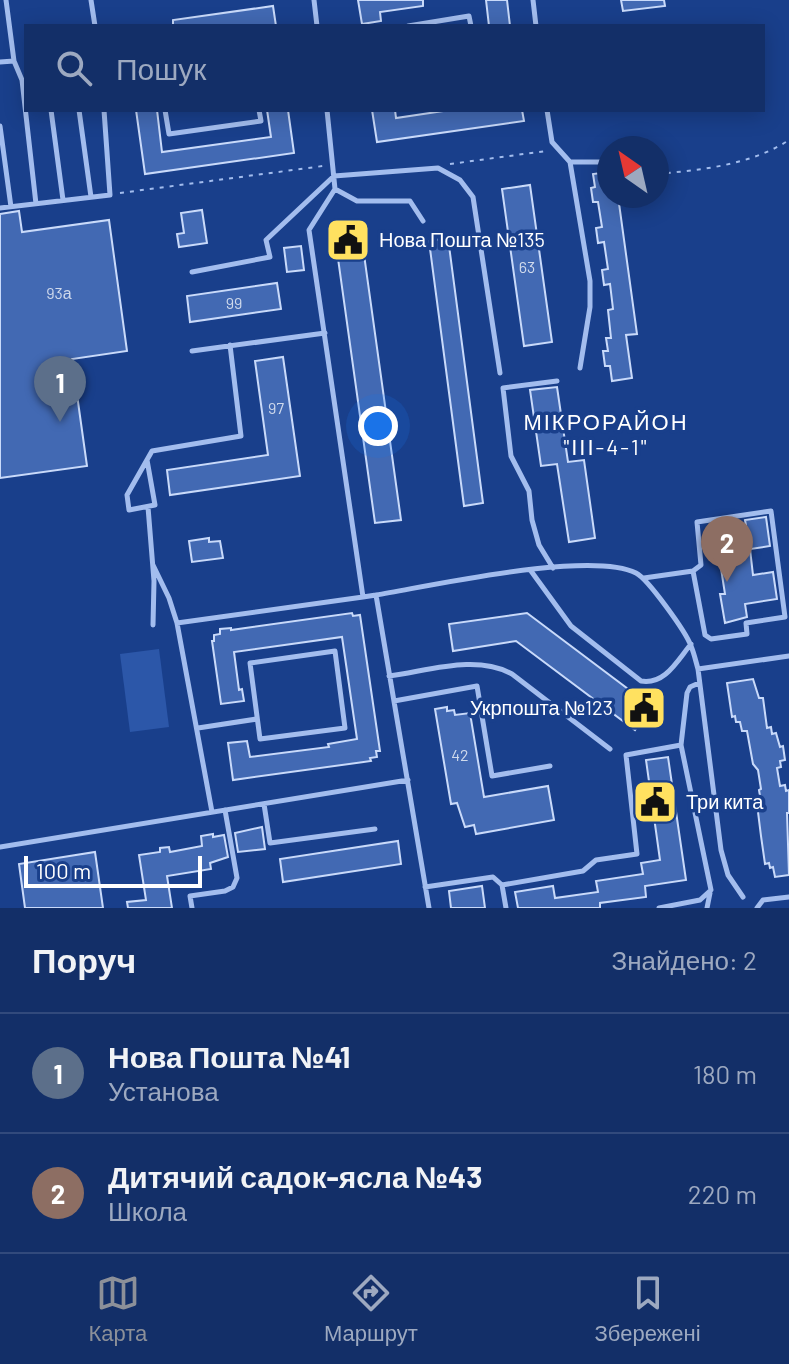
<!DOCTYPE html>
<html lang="uk">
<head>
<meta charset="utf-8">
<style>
	:root { --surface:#132f68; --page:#203b71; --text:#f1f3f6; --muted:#9da9c0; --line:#324a7c; --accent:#8c9099 }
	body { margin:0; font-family:Barlow,sans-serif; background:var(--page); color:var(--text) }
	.compass { position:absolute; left:597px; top:136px; width:72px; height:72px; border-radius:50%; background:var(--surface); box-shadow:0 4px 20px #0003; rotate:326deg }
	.scale { position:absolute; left:24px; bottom:20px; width:178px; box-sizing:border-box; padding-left:8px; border:4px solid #fff; border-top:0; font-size:22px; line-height:28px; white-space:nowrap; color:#fff; -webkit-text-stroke:6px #193f8b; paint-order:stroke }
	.you { position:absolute; left:378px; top:426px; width:28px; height:28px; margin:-20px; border:6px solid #fff; border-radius:50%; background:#1a73e8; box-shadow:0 0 0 12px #1a73e833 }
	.badge { display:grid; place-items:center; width:52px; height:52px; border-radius:50%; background:var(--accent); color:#fff; font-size:26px; font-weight:700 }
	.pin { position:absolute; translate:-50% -66px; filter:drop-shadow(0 2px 4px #0008) }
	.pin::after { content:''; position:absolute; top:42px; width:28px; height:24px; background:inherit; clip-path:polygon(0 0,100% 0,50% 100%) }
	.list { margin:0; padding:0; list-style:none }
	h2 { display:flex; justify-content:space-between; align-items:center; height:104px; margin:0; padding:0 32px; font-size:34px }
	h2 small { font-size:26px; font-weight:400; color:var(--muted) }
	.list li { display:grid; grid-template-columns:52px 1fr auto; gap:24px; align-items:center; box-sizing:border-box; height:120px; padding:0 32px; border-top:2px solid var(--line) }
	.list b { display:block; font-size:30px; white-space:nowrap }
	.list p { margin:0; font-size:26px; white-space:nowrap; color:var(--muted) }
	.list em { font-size:26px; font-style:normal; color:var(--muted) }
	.icon { flex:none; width:44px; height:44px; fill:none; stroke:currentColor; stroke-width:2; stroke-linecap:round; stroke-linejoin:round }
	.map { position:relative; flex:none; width:789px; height:908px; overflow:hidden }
	.search { position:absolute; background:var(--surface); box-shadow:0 4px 20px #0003; left:24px; right:24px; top:24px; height:88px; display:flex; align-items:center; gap:20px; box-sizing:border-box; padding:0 28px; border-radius:0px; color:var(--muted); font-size:30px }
	.sheet { height:344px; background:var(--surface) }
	nav { display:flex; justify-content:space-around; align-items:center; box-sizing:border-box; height:112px; border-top:2px solid var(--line); background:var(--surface); font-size:22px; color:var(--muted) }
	nav a { display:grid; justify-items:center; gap:4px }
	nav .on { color:var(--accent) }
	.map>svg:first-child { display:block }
	.green { fill:#2c57a9 }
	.building { fill:#4269b3; stroke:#c9dafa; stroke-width:2 }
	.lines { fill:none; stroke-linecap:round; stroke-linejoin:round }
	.path { stroke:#a3bdee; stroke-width:2; stroke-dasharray:4 6; stroke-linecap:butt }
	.lane { stroke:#a3bdee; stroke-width:5 }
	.labels { text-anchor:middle; stroke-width:7; stroke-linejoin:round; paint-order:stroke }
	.number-label { font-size:16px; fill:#d0daec }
	.poi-label { font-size:20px; fill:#fff; stroke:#193f8b; text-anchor:start }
	.neighbourhood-label { font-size:22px; letter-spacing:2px; fill:#fff; stroke:#193f8b }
</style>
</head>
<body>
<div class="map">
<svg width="789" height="908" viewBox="0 0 789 908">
	<rect width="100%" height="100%" fill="#193f8b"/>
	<path class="green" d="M 159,649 L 169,727 L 130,732 L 120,654 Z"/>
	<path class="building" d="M 358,0 L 423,0 L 423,6 L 380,12 L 381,21 L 362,24 Z
		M 486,0 L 507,0 L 510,26 L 489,26 Z
		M 621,0 L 664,0 L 665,6 L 623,11 Z
		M 273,6 L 276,26 L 173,26 L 173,20 Z
		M 136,110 L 157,110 L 162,152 L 271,137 L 267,110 L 288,110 L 294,153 L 145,174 Z
		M 372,110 L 395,110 L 396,118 L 450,110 L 522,110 L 524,121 L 377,142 Z
		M 609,172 L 609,196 L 618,196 L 637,334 L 626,335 L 632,378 L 612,381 L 610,366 L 605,366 L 603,351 L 608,351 L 606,338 L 611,338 L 608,310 L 613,309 L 610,284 L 604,285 L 602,270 L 608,269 L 604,242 L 598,243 L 596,228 L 602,227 L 598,202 L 593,202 L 591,188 L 595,187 L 593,174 Z
		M 530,185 L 552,342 L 524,346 L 502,189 Z
		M 202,210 L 207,243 L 179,247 L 177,234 L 184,233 L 181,213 Z
		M 19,211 L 22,232 L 109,220 L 127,351 L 72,359 L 87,466 L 0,478 L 0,214 Z
		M 361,233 L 401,520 L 375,523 L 335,237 Z
		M 448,238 L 483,503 L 464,506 L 429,241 Z
		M 301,246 L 304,270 L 287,272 L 284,248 Z
		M 277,283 L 281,309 L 190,322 L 187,296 Z
		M 283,357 L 300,476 L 170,495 L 167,470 L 268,455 L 255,361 Z
		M 557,387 L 568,462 L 584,460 L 595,538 L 569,542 L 557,464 L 541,466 L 530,390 Z
		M 766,517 L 770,546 L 750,549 L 753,575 L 773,572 L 777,599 L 745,604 L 747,617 L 725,623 L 720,594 L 725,594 L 716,536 L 747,531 L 745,520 Z
		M 209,538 L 209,542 L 220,541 L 223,558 L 192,562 L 189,541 Z
		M 352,613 L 353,616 L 360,615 L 380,751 L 376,751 L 377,757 L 370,758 L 371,761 L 233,780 L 228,743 L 247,741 L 250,757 L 329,747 L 328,744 L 357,739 L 342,637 L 234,652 L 239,690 L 242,689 L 244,701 L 221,704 L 212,641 L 214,641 L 214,635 L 220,634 L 220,629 L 231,628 L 231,630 Z
		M 527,613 L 652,707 L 635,730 L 516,641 L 453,651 L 449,624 Z
		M 753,679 L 759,698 L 763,698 L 767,728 L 771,727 L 772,734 L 776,733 L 780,747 L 783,746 L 785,760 L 780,761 L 781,767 L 777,768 L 780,786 L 785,785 L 786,791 L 789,790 L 789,813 L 787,813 L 789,875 L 775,877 L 773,867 L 770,868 L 769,863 L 765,864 L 761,836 L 756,796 L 760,796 L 759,790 L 761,789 L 758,770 L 753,764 L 747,731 L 742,731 L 740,722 L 736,722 L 735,716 L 732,717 L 727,683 Z
		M 447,707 L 447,711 L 454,710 L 455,715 L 470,713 L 484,797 L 548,786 L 554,820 L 476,834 L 474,825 L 465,827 L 457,803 L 451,804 L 435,709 Z
		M 668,757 L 686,880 L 645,886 L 646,897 L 600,903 L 600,908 L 518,908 L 515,892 L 553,886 L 555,898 L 598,892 L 596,881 L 643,874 L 641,863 L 660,860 L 646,760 Z
		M 262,827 L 265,849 L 238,852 L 235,833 Z
		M 213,834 L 213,837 L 224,835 L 228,857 L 210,863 L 211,869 L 167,876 L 172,908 L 128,908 L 127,902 L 146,900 L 139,855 L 160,852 L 160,848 L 169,847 L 170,852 L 202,846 L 201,836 Z
		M 398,841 L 401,864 L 283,882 L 280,859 Z
		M 95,852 L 103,908 L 25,908 L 19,864 Z
		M 482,886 L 485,908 L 451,908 L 449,891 Z"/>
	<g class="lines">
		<path class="path" d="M 450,164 L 546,151
			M 657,174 C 701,170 751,165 789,140
			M 120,193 L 323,166"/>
		<path class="lane" d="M 6,0 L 14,61 L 22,80 L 26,81
			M 91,0 L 95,26
			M 314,0 L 317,26
			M 533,0 L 536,26
			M 408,26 L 469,16 L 471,26
			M 0,62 L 14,61
			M 22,80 L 36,204
			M 51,110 L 63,200
			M 79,110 L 91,197
			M 165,110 L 169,134 L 261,121 L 259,110
			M 327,110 L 335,189 L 309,230 L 363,597 L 376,595 L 429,908
			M 547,110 L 552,142 L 570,162 L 590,281 L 590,307 L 580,368
			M 0,126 L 11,207
			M 570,162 L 609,162
			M 335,189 L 357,201 L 410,201 L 423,221
			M 0,208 L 110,195 L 104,110
			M 192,272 L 270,257 L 266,240 L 334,176 L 438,168 L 460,180 L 473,197 L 500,373
			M 192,351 L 325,333
			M 147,460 L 155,505 L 129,510 L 127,495 L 152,451 L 241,436 L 230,345
			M 148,507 L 154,581 L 153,625
			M 153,565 L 169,598 L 177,623
			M 553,568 L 539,545 L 532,520 L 529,491 L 511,456 L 503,388 L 557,381
			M 531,571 L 571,626 L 641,681 C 665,685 677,661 691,644
			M 644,578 L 693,571 L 705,635 L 711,639 L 747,634 L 746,623 L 785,617 L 771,511 L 697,522 L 701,565 L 693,571
			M 376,595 C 431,586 590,550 636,573 C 648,579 686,632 691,646 C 694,653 696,662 698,669 L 721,850 L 728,875 L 743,897
			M 335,651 L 345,728 L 260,739 L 250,663 Z
			M 698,669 L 789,656
			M 389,676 C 428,671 476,654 512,674 L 610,749
			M 394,701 L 477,686 L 492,776 L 550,766
			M 198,728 L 257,719
			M 264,804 L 270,843 L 375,829
			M 212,812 L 177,623 L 363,597
			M 0,847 L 408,780
			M 502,885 L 583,871 L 596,860 L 637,854 L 626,755 L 681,745
			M 425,887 L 493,877 L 502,885 L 506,908
			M 192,908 L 190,896 L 225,891 L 233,887 L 237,878 L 225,810
			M 659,908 L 700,900 L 711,890 L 681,745 L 687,693 L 690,687 L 699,683
			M 707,908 L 710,893
			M 757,908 L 763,900 L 789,897"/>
	</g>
	<defs>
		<g id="civic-square" transform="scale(2.3)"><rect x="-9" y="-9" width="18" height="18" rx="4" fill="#ffe160" stroke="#193f8b"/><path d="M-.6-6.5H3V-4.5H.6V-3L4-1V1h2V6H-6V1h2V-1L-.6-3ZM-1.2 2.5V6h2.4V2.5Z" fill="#111"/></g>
	</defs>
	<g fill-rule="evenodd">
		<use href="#civic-square" x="348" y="240"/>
		<use href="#civic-square" x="644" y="708"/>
		<use href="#civic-square" x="655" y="802"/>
	</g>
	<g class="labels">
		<g class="number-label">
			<text x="527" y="273">63</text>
			<text x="59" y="299">93а</text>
			<text x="234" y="309">99</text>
			<text x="276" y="414">97</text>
			<text x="460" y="761">42</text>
		</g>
		<g class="poi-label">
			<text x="379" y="247">Нова Пошта №135</text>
			<text x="613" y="715" text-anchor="end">Укрпошта №123</text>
			<text x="686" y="809">Три кита</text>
		</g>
		<g class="neighbourhood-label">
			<text x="606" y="430">МІКРОРАЙОН<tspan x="606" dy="25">"ІІІ-4-1"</tspan></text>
		</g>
	</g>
</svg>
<svg class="compass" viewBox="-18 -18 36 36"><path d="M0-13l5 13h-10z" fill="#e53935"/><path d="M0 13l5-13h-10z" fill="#9da9c0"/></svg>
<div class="scale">100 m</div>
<div class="you"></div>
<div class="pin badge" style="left:60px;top:422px;background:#5c6f8a">1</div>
<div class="pin badge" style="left:727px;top:582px;background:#8d6e63">2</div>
<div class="search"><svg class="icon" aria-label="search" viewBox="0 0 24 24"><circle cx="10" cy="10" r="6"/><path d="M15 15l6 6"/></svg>Пошук</div>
</div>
<section class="sheet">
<h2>Поруч<small>Знайдено: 2</small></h2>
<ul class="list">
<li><span class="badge" style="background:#5c6f8a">1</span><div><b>Нова Пошта №41</b><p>Установа</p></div><em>180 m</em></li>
<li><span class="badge" style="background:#8d6e63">2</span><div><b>Дитячий садок-ясла №43</b><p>Школа</p></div><em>220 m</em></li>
</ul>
</section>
<nav>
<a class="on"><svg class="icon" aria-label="map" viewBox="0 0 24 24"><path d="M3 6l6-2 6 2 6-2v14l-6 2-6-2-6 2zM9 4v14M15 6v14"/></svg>Карта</a>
<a><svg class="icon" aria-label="directions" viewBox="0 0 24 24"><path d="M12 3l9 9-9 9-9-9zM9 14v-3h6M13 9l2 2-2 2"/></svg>Маршрут</a>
<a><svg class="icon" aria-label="saved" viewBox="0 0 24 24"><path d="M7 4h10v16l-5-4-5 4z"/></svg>Збережені</a>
</nav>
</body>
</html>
